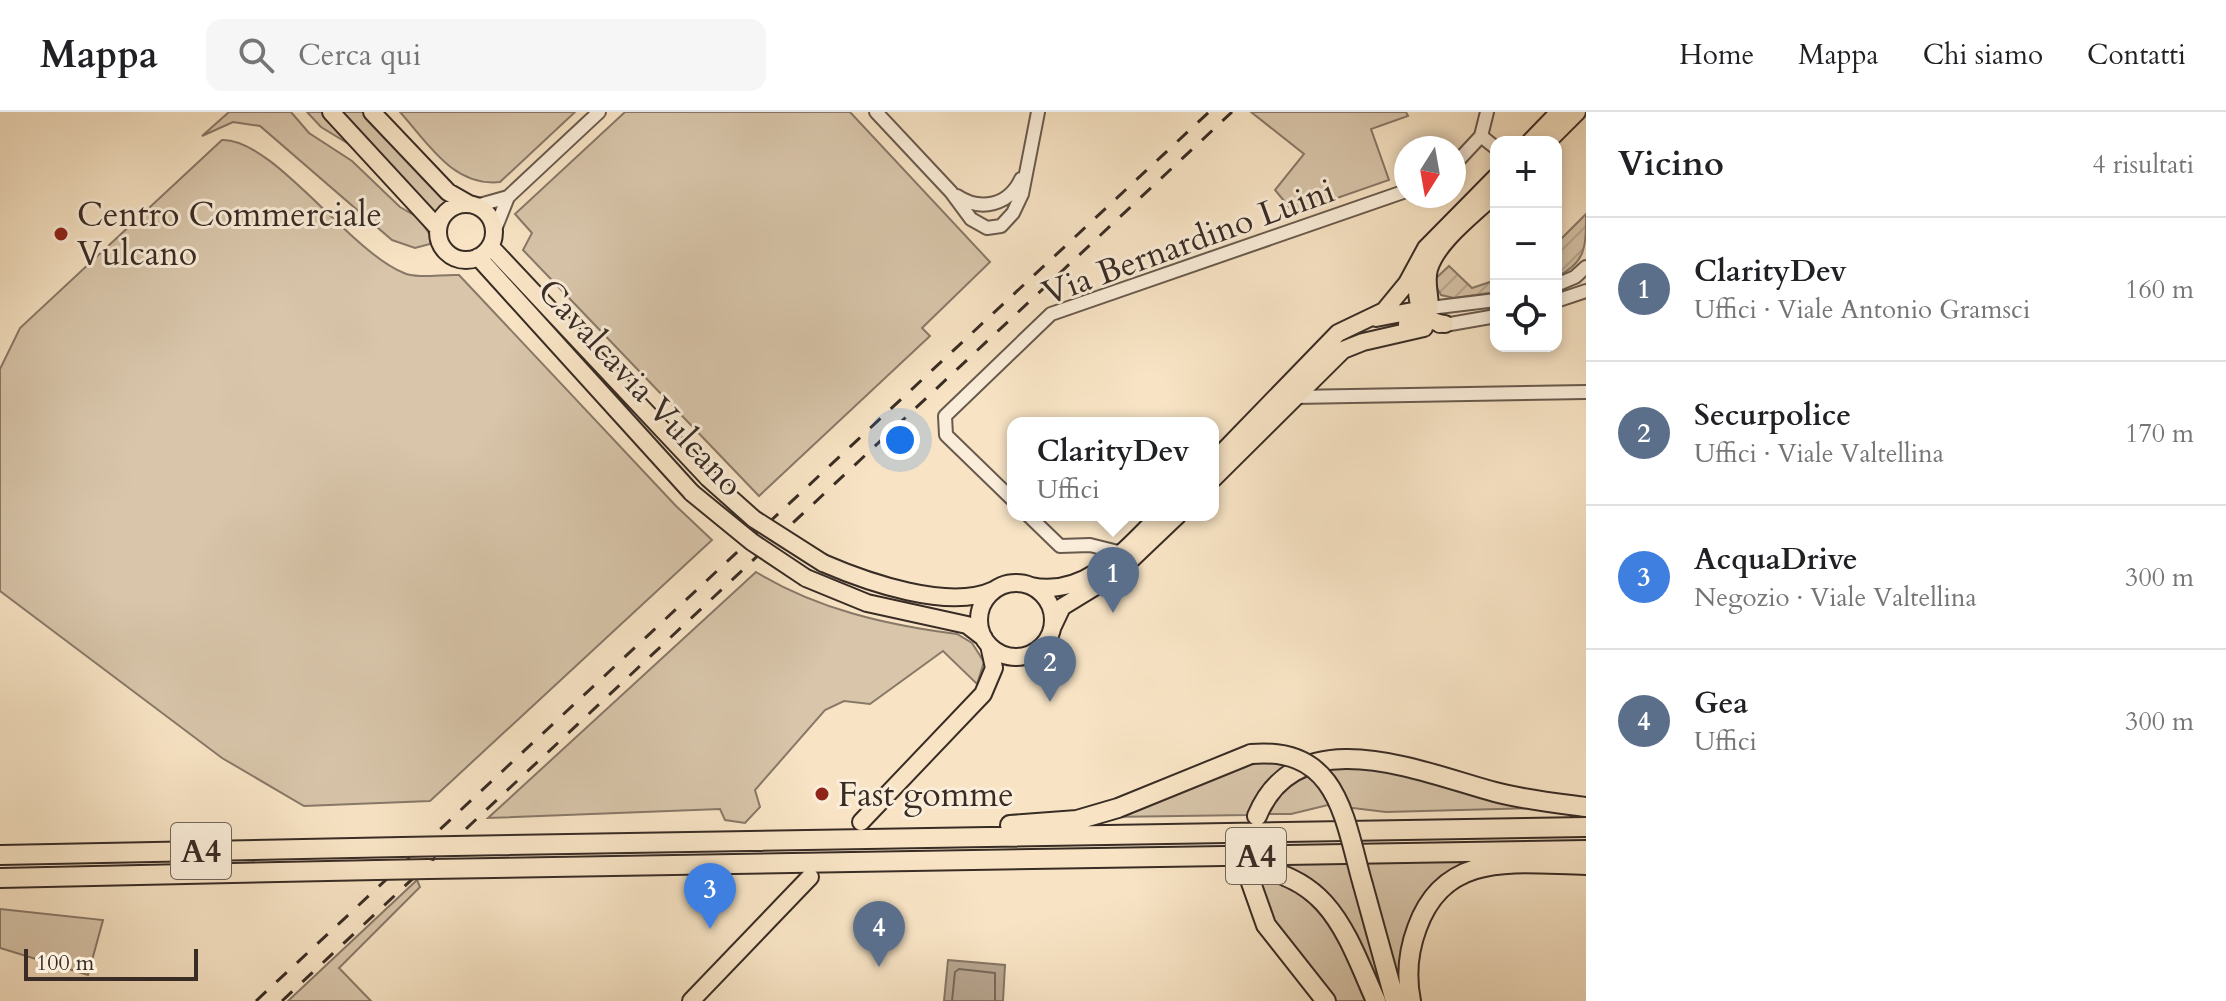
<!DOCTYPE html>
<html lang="it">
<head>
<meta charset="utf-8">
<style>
	:root { --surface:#fff; --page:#f6f6f6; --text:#202124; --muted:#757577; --line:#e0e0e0; --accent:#0b8043 }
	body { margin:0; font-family:Cardo,serif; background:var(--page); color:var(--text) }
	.controls { position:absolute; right:24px; top:24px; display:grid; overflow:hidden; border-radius:16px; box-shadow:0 4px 12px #0003 }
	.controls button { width:72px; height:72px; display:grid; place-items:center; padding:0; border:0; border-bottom:2px solid var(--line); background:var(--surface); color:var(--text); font:40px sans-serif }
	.compass { position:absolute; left:1394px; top:24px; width:72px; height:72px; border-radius:50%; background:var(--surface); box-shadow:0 4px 12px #0003; rotate:191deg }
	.scale { position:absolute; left:24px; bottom:20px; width:174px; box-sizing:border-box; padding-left:8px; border:4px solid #392c25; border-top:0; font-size:22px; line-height:28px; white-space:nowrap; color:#392c25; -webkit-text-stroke:6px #faedd9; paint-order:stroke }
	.you { position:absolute; left:900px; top:328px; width:28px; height:28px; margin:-20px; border:6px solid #fff; border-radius:50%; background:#1a73e8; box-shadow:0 0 0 12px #1a73e833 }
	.badge { display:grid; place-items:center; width:52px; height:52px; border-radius:50%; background:var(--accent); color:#fff; font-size:26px; font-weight:700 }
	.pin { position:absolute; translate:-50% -66px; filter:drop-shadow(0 2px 4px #0008) }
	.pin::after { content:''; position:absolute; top:42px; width:28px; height:24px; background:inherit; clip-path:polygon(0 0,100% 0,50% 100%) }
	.popup { position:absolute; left:1007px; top:305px; width:212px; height:104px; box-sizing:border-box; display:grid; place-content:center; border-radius:16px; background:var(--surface); filter:drop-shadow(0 2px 6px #0005); font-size:26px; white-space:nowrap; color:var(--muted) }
	.popup b { font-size:30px; color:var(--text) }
	.popup::after { content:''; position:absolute; left:50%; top:100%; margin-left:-16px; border:16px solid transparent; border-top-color:var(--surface) }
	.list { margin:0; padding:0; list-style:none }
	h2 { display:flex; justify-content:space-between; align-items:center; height:104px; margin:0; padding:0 32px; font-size:34px }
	h2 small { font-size:26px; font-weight:400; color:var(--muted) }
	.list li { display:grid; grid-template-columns:52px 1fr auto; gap:24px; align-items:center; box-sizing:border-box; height:144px; padding:0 32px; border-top:2px solid var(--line) }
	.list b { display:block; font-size:30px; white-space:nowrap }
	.list p { margin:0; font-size:26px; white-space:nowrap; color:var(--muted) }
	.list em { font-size:26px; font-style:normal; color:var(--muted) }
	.icon { flex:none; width:44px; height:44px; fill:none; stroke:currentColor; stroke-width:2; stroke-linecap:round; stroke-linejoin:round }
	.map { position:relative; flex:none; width:1586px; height:889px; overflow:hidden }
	header { display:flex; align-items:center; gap:48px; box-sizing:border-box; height:112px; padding:0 40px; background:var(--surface); border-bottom:2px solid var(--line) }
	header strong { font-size:38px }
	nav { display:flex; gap:44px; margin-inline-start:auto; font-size:28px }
	.search { width:560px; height:72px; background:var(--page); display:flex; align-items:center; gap:20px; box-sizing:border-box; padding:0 28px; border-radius:16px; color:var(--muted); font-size:30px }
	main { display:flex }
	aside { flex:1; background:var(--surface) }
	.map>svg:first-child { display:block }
	.grass { fill:#d8c5aa; stroke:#887868; stroke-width:2 }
	.garden { fill:url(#garden-furrows); stroke:#887868; stroke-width:2 }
	.water { fill:#b7a58f; stroke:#857565; stroke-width:2 }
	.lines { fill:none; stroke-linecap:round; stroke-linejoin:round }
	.shore { stroke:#78685a; stroke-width:2 }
	.minor-casing { stroke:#695a4d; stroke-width:16 }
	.major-casing { stroke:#392c25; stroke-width:20 }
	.highway-casing { stroke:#392c25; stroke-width:22 }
	.minor { stroke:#faedd9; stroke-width:12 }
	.major { stroke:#f8e4c5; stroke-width:16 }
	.highway { stroke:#f8e4c5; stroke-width:18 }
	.rail { stroke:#392c25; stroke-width:3; stroke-dasharray:14 14; stroke-linecap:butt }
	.major-bridge-casing { stroke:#392c25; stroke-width:20; stroke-linecap:butt }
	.highway-bridge-casing { stroke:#392c25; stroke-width:22; stroke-linecap:butt }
	.major-bridge { stroke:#f8e4c5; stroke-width:16 }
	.highway-bridge { stroke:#f8e4c5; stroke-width:18 }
	.poi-dot { fill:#8f2418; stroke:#faedd9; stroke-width:3 }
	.labels { text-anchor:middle; stroke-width:6; stroke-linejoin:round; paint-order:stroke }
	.shield { fill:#faedd9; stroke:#73665b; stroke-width:2 }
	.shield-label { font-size:32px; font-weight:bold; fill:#392c25 }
	.poi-label { font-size:34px; fill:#392c25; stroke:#faedd9; text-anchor:start }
	.street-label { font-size:34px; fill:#392c25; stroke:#faedd9 }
</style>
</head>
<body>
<header>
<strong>Mappa</strong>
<div class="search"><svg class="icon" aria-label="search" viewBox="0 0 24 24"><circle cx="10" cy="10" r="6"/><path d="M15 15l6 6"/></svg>Cerca qui</div>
<nav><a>Home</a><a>Mappa</a><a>Chi siamo</a><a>Contatti</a></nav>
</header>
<main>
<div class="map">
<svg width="1586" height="889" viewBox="0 0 1586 889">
	<defs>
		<pattern id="garden-furrows" width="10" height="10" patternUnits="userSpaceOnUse" patternTransform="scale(2)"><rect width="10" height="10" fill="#d8c5aa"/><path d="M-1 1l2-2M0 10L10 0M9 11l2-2" fill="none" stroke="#baa992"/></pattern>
	</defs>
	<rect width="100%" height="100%" fill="#f8e4c5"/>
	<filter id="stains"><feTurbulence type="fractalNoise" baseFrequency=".0025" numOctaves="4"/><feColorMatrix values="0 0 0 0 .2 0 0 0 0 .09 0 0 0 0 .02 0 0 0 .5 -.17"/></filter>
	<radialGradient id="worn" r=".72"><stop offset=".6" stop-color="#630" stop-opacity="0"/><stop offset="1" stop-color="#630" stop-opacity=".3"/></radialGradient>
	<path class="grass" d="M 229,0 L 291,0 L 309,21 L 352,49 L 400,95 L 419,106 L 430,123 L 430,132 L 415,136 L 392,128 L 260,14 L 233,10 L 202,24 Z
		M 307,0 L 321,0 L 352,34 L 321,15 Z
		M 340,0 L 365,0 L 451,92 L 438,105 Z
		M 400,0 L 575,0 L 500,70 C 453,75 428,31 400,0 Z
		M 625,0 L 850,0 L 990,150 L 922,216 L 930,224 L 759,384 L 523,138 L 532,121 L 515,102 Z
		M 1251,0 L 1406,0 L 1408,4 L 1371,17 L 1389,68 L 1294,101 L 1275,78 L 1304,42 Z
		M 222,28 C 273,26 350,140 404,161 C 417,167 443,162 459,163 L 676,394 L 712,428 L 430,689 L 304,694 L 222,646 L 0,479 L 0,257 L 20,216 Z
		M 756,460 C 817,497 886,513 957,522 L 972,531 L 984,550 L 977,572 L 943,539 L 870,592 L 844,589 L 825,598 L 755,678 L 760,695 L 745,711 L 725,708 L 720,697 L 488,706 Z
		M 1250,648 L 1296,653 L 1269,672 L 1247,703 L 1109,705 Z
		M 1369,652 L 1534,696 L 1386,700 L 1328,693 L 1291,702 L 1266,702 C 1288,664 1327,653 1369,652 Z
		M 1476,748 C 1441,760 1418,779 1408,817 C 1400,846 1408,863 1389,889 L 1381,889 L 1317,774 L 1279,751 Z
		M 1256,762 C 1328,782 1338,827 1365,889 L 1334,889 L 1274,812 Z
		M 417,768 L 420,775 L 339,856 L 371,889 L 288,889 Z
		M 0,797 L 103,808 L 88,863 L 0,836 Z"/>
	<path class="garden" d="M 1586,102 C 1586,135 1586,151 1556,165 L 1556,132 Z
		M 1449,154 L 1472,176 L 1496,168 L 1496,180 L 1454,186 L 1441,183 L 1433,169 Z"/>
	<path class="water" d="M 948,848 L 1005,853 L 1003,889 L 944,889 Z"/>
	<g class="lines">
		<path class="shore" d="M 952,889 L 955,860 L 959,857 L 995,861 L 995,889"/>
		<g class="minor-casing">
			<path id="minor" d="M 876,0 L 951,80 L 971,107 L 987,116 L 1001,114 L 1013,101 L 1022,82 L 1038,0
				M 1481,24 L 1496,36
				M 1454,53 L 1481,24 L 1487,0
				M 957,84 C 981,100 1009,93 1021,67
				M 476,94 L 508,85
				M 494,120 L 508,85 L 599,0
				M 1556,173 L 1575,165 L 1586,155
				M 1556,189 L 1586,179
				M 1430,196 L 1496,188
				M 1439,214 L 1496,204
				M 1294,285 L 1586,280
				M 1013,388 L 946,323 L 945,304 L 1051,202 L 1406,79
				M 1028,403 L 1060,434 L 1090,433 L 1122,441"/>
		</g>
		<g class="major-casing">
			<path id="major" d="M 331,0 L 438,116
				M 372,0 L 448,80 L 469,92
				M 1530,30 L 1559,0
				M 1547,30 L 1577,0
				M438 120a28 28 0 1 1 56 0a28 28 0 1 1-56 0Z
				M 490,134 L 708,366
				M 478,145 L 692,381
				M 1418,156 C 1415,181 1415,209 1445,212
				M 1376,206 L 1428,196
				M 1407,212 C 1445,204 1422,182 1429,157 C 1438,128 1475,102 1496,81
				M 1213,350 L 1338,221 L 1384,199 L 1407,171 L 1426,136 L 1496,65
				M 1213,367 L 1343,238 L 1363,230 L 1424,216
				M 823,451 C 867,470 949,499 994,478
				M 806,466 L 867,491 L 967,513 L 984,526
				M979 508a37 37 0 1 1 74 0a37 37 0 1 1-74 0Z
				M 1031,474 C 1085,486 1126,437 1160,403
				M 1053,514 L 1062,495 L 1116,462 L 1178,403
				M 861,710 L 983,582 L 994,556 L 989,533
				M 691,889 L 810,765"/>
		</g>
		<g class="highway-casing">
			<path id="highway" d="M 1257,704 C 1298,605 1423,661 1495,680 C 1525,688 1555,691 1586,695
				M 1010,713 L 1077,708 L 1118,696 L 1251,642
				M 454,734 L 1586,715
				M 0,743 L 402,735
				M 1240,754 C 1329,761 1345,819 1376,889
				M 429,757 L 1586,738
				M 1249,765 L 1266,813 L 1326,889
				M 0,766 L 377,758
				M 1363,773 L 1395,889
				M 1411,889 C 1406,864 1408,840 1417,816 C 1445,737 1517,752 1586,753"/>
		</g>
		<use href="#minor" class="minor"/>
		<use href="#major" class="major"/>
		<use href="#highway" class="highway"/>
		<path class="rail" d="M 256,889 L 1209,0
			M 282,889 L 1232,0"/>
		<g class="major-bridge-casing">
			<path id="major-bridge" d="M 708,366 L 754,407 L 823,451
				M 692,381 L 752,430 L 806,466"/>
		</g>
		<g class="highway-bridge-casing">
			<path id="highway-bridge" d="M 1251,642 C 1339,634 1344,707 1363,773
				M 402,735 L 454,734
				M 377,758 L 429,757"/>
		</g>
		<use href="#major-bridge" class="major-bridge"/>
		<use href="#highway-bridge" class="highway-bridge"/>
	</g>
	<g class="poi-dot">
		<circle cx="61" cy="122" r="8"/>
		<circle cx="822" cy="682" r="8"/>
	</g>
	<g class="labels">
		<g class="shield">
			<rect x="171" y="711" width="60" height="56" rx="6"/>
			<rect x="1226" y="716" width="60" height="56" rx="6"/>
		</g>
		<g class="shield-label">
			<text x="201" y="750">A4</text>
			<text x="1256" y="755">A4</text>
		</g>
		<g class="poi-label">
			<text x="77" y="114">Centro Commerciale<tspan x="77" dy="39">Vulcano</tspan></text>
			<text x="838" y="694">Fast gomme</text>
		</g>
		<g class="street-label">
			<text transform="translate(1188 129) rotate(-20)" y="12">Via Bernardino Luini</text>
			<text transform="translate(641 275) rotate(47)" y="12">Cavalcavia Vulcano</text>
		</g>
	</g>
	<rect width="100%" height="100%" filter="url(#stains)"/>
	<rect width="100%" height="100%" fill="url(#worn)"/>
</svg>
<div class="controls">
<button>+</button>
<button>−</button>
<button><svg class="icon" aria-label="locate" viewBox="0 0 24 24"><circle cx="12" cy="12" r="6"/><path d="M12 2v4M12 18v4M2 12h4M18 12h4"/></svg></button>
</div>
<svg class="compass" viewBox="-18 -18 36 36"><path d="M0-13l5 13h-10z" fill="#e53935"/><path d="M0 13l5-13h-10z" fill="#757577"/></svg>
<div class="scale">100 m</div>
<div class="you"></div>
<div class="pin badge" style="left:1113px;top:501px;background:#5c6f8a">1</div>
<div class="popup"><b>ClarityDev</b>Uffici</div>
<div class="pin badge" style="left:1050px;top:590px;background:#5c6f8a">2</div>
<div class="pin badge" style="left:710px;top:817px;background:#3f7fe0">3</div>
<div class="pin badge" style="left:879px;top:855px;background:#5c6f8a">4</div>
</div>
<aside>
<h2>Vicino<small>4 risultati</small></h2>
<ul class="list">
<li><span class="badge" style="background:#5c6f8a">1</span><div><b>ClarityDev</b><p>Uffici · Viale Antonio Gramsci</p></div><em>160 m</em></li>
<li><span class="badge" style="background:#5c6f8a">2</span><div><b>Securpolice</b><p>Uffici · Viale Valtellina</p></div><em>170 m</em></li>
<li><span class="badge" style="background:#3f7fe0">3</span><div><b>AcquaDrive</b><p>Negozio · Viale Valtellina</p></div><em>300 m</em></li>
<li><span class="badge" style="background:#5c6f8a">4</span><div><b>Gea</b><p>Uffici</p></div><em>300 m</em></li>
</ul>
</aside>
</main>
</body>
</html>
